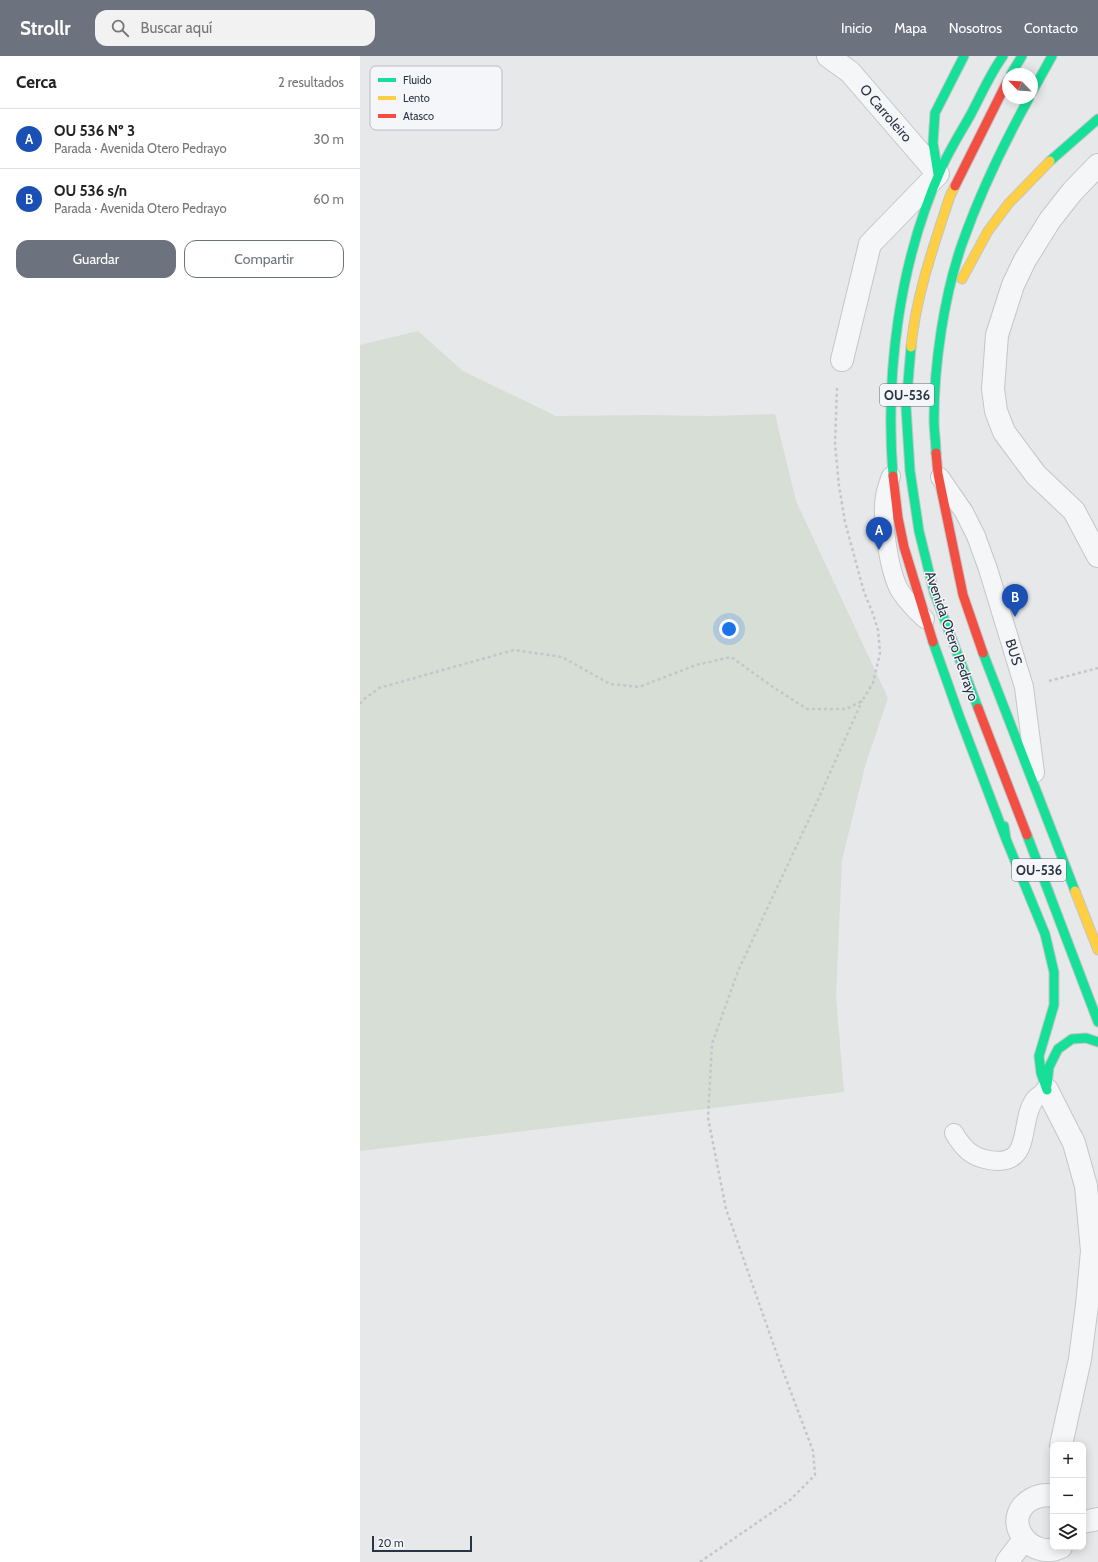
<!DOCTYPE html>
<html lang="es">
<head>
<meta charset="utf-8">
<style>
	:root { --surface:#fff; --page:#f2f2f2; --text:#222; --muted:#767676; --line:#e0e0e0; --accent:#6c737f }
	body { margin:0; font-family:Cabin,sans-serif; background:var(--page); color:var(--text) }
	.controls { position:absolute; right:12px; bottom:12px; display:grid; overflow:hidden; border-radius:8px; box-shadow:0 2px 10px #0003 }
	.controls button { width:36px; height:36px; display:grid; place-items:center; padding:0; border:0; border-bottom:1px solid var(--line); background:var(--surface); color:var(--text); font:20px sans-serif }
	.compass { position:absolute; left:642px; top:12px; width:36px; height:36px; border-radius:50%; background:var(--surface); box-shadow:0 2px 10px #0003; rotate:295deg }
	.scale { position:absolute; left:12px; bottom:10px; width:100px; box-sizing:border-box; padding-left:4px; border:2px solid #2b3445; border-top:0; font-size:11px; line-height:14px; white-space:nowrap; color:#2b3445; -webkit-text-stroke:3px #f4f6f9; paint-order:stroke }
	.you { position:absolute; left:369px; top:573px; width:14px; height:14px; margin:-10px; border:3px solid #fff; border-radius:50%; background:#1a73e8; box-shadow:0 0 0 6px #1a73e833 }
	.badge { display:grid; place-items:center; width:26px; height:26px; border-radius:50%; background:var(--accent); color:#fff; font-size:13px; font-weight:700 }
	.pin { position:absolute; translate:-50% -33px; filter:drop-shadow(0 1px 2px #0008) }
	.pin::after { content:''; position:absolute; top:21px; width:14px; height:12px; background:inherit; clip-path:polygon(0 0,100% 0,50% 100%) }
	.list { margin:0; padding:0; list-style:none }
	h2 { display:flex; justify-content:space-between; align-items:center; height:52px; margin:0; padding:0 16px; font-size:17px }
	h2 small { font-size:13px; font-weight:400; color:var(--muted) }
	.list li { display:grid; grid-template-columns:26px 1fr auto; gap:12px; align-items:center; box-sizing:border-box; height:60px; padding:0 16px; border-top:1px solid var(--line) }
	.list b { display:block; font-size:15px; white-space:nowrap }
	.list p { margin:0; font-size:13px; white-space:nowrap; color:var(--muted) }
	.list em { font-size:13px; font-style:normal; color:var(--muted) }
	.actions { display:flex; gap:8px; padding:12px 16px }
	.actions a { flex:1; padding:9px 0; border:1px solid var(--accent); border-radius:12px; text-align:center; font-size:14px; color:var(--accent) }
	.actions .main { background:var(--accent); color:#fff }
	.icon { flex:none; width:22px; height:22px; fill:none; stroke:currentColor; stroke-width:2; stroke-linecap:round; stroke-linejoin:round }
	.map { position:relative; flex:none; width:738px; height:1506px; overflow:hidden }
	header { display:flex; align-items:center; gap:24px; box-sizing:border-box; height:56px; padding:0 20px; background:var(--accent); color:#fff }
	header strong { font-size:19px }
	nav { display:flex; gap:22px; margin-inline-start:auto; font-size:14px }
	.search { width:280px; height:36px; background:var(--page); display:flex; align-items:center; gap:10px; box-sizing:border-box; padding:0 14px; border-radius:12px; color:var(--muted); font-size:15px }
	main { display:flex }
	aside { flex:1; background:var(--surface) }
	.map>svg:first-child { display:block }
	.green { fill:#d6ded6 }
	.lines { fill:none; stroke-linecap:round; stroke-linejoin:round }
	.lane-casing { stroke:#c4c6c8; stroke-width:20 }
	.street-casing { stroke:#c4c6c8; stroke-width:24 }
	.fast-casing { stroke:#c2c5c8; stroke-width:11 }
	.slow-casing { stroke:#c2c5c8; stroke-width:11 }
	.jam-casing { stroke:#c2c5c8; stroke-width:11 }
	.path { stroke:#c5c6ca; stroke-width:2.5; stroke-dasharray:3 3; stroke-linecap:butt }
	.lane { stroke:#f5f6f7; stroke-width:18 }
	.street { stroke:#f5f6f7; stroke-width:22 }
	.fast { stroke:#16e098; stroke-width:9 }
	.slow { stroke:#ffcf43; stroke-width:9 }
	.jam { stroke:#f24e42; stroke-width:9 }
	.labels { text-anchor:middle; stroke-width:3; stroke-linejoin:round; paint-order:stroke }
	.shield { fill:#f4f6f9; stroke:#676e7b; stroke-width:1 }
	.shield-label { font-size:13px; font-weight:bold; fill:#2b3445 }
	.street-label { font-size:14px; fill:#2b3445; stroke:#f4f6f9 }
	.key { fill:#f4f6f9; stroke:#b8bcc3; stroke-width:1 }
	.key-label { font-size:11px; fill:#2b3445 }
</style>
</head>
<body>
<header>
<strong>Strollr</strong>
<div class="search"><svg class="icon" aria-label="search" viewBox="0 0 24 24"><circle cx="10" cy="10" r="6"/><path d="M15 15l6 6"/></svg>Buscar aquí</div>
<nav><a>Inicio</a><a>Mapa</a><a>Nosotros</a><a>Contacto</a></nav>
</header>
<main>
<aside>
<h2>Cerca<small>2 resultados</small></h2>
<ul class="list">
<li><span class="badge" style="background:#1a4fb4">A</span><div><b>OU 536 Nº 3</b><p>Parada · Avenida Otero Pedrayo</p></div><em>30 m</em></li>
<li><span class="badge" style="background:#1a4fb4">B</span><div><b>OU 536 s/n</b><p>Parada · Avenida Otero Pedrayo</p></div><em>60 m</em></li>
</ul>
<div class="actions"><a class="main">Guardar</a><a>Compartir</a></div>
</aside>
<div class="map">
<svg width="738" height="1506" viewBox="0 0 738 1506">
	<rect width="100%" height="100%" fill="#e6e8ea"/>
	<path class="green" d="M 58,275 L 103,315 L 196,360 L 288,359 L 350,360 L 415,358 L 436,445 L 528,642 L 505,710 L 482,804 L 476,941 L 484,1036 L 0,1095 L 0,289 Z"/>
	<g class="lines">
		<g class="lane-casing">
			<path id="lane" d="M 531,420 C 529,426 526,433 525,440 C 521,462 529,516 540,535 C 547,545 556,555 565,563
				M 580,421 L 604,456 L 616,480 L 628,513 L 664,631 L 675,717
				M 594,1077 C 603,1092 611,1101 629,1104 C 674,1112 658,1065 675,1043 C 678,1040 683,1037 687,1034"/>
		</g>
		<g class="street-casing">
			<path id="street" d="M 468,0 L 490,16 L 578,118 L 510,188 L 482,304
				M 738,109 L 712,136 L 690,164 L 665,204 L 653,229 L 637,279 L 633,333 L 636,355 L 644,376 L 676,419 L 714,455 L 738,500
				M 687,1034 L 714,1087 L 726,1130 L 732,1195 L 727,1249 L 720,1303 L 701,1389
				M 693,1440 C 686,1438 678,1440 672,1443 C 638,1462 670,1506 701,1491
				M 723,1466 L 738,1463
				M 647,1506 L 663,1485"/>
		</g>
		<g class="fast-casing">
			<path id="fast" d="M 651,18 L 662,0
				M 672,36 L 692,0
				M 690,105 L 738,63
				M 578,118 L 573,87 L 575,57 L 604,0
				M 551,291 L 546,351 L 550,415 L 559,475 L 574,536 L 618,652
				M 576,397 C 576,386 574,375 574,364 C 574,308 584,240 602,188 C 620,137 643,89 669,42
				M 533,420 C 525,317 539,206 582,111 C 590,93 601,76 611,58 C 621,39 630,18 643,0
				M 573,586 L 600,662 L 646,783
				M 623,597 L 715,835
				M 644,770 L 646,783 L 685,878 L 694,916 L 694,949 L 679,1000 L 681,1017 L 687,1034
				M 667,779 L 738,966
				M 687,1029 L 689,1011 L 698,993 L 712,983 L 726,982 L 738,986"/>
		</g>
		<g class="slow-casing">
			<path id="slow" d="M 602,223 L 628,175 L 649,147 L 690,105
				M 551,291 C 556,239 574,189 590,140 L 595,130
				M 715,835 L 738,894"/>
		</g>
		<g class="jam-casing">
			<path id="jam" d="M 595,130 L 648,24
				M 576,397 L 578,418 L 603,539 L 623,597
				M 533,420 L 538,462 L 544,491 L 573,586
				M 618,652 L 667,779"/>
		</g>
		<path class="path" d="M 689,625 L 738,612
			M 0,648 L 3,644 L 19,632 L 154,594 L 202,601 L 250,628 L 279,631 L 336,609 L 371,601 L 416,633 L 447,653 L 486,653 L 502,645 L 513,627 L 520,597 L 518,574 L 513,558 L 504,536 L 485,466 L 479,430 L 475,388 L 477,332
			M 340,1506 L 430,1444 L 455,1419 L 453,1395 L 420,1307 L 366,1153 L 348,1062 L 352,988 L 378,915 L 457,746 L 502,645"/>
		<use href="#lane" class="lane"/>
		<use href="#street" class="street"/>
		<use href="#fast" class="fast"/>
		<use href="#slow" class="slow"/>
		<use href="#jam" class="jam"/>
	</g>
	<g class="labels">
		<g class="shield">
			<rect x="520" y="328" width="54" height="22" rx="3"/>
			<rect x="652" y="803" width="54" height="22" rx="3"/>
		</g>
		<g class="shield-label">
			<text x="547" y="344">OU-536</text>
			<text x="679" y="819">OU-536</text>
		</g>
		<g class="street-label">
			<text transform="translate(526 57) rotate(49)" y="5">O Carroleiro</text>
			<text transform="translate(592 580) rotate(71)" y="5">Avenida Otero Pedrayo</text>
			<text transform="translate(654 596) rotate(73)" y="5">BUS</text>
		</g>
	</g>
	<rect x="10" y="10" width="132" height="64" rx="6" class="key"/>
	<rect x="18" y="22" width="18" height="4" fill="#16e098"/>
	<rect x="18" y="40" width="18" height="4" fill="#ffcf43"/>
	<rect x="18" y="58" width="18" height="4" fill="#f24e42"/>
	<g class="key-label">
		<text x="43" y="28">Fluido</text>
		<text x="43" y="46">Lento</text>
		<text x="43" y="64">Atasco</text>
	</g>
</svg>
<div class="controls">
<button>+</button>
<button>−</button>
<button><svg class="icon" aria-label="layers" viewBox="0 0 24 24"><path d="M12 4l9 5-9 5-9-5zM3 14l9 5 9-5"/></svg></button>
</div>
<svg class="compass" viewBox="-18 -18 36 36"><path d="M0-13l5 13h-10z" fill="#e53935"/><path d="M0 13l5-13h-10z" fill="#767676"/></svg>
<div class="scale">20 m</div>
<div class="you"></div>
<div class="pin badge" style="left:519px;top:494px;background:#1a4fb4">A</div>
<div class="pin badge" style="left:655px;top:561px;background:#1a4fb4">B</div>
</div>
</main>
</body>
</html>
